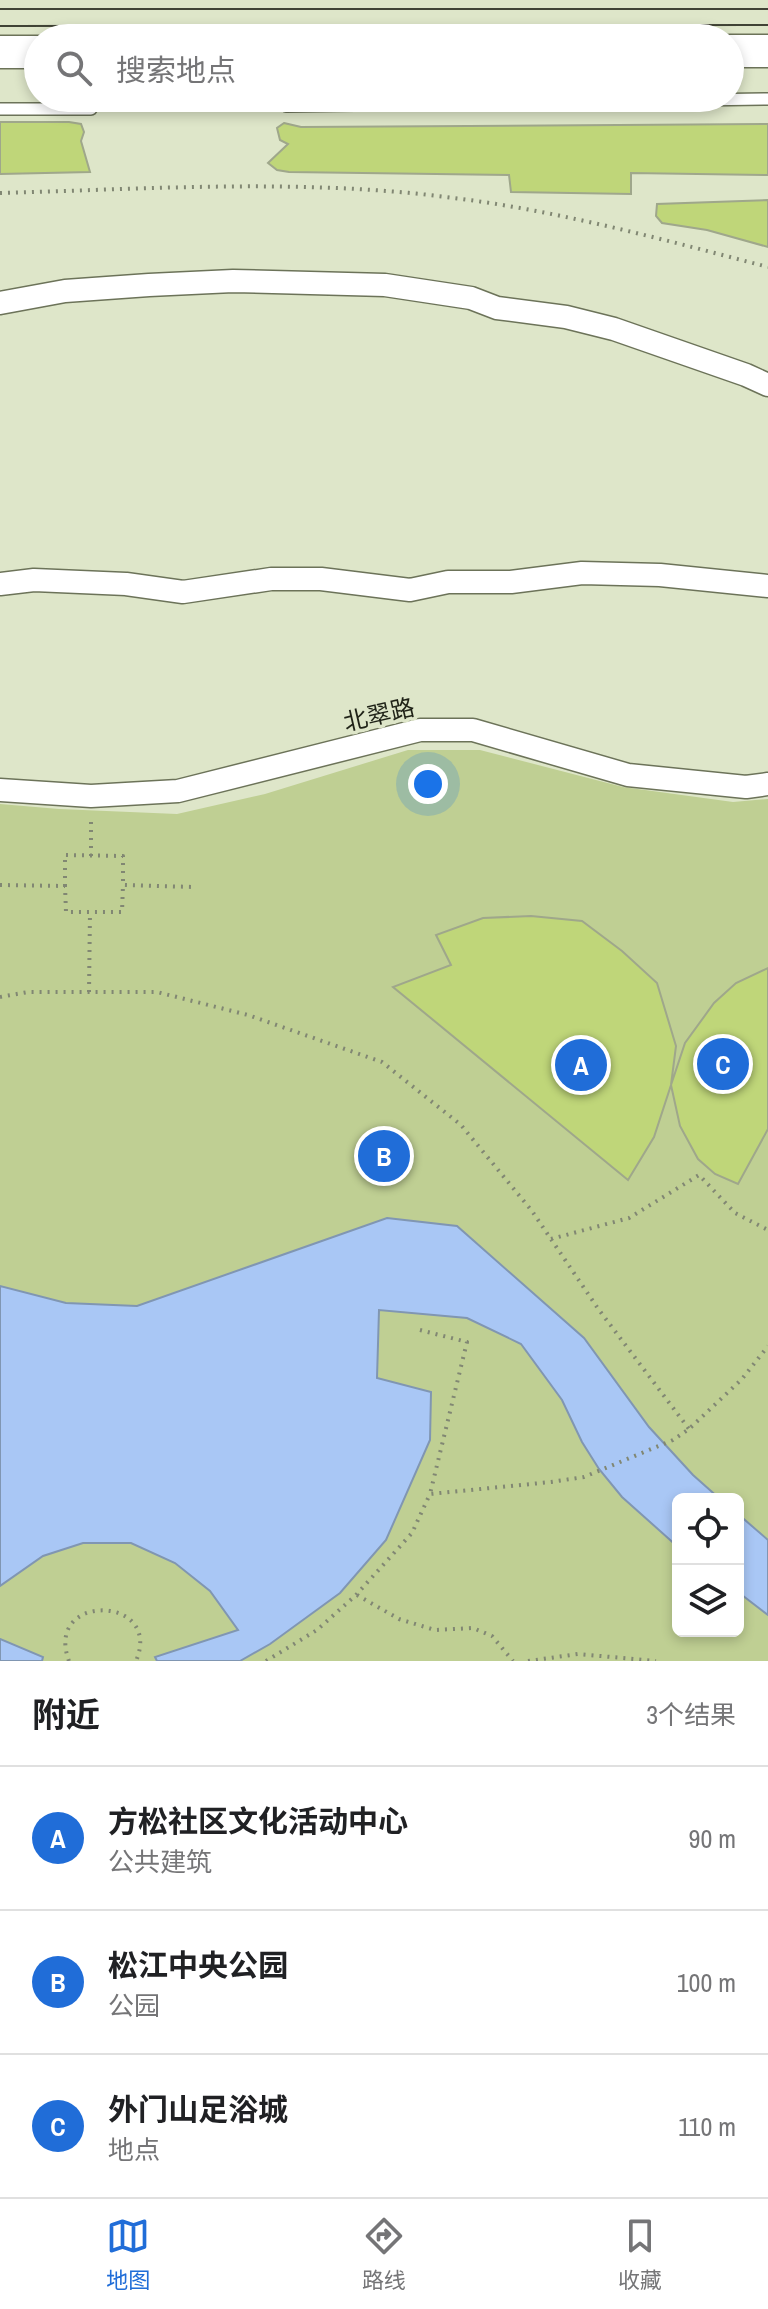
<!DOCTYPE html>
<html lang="zh">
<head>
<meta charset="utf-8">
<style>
	:root { --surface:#fff; --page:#f6f6f6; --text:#202124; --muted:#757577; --line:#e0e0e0; --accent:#206dd8 }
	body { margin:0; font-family:"Archivo Narrow","Noto Sans SC",sans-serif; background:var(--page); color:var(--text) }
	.controls { position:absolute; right:24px; bottom:24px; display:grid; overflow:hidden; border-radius:12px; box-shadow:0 4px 12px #0003 }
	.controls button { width:72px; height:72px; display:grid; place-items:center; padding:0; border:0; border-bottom:2px solid var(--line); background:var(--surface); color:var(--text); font:40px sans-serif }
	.you { position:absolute; left:428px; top:784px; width:28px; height:28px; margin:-20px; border:6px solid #fff; border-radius:50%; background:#1a73e8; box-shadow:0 0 0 12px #1a73e833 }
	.badge { display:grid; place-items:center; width:52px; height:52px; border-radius:50%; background:var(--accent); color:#fff; font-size:26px; font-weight:700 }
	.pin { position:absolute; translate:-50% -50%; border:4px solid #fff; box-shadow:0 2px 8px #0006 }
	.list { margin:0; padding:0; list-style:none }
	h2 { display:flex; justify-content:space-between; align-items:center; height:104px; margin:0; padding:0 32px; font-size:34px }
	h2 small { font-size:26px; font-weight:400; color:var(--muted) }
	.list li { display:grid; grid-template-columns:52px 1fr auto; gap:24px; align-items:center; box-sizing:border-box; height:144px; padding:0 32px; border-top:2px solid var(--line) }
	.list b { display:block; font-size:30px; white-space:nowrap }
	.list p { margin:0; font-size:26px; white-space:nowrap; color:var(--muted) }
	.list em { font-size:26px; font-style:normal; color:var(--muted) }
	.icon { flex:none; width:44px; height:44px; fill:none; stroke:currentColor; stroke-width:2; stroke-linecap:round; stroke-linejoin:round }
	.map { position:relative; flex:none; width:768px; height:1661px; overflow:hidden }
	.search { position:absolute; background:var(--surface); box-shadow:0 4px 12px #0003; left:24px; right:24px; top:24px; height:88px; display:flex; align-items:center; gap:20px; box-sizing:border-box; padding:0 28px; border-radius:44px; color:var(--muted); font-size:30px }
	.sheet { height:536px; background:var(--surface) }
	nav { display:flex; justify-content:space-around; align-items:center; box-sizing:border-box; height:112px; border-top:2px solid var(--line); background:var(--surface); font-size:22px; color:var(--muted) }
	nav a { display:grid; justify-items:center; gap:4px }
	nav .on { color:var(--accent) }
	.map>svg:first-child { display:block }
	.green { fill:#bfcf93; fill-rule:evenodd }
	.water { fill:#a9c7f5; stroke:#8096b2; stroke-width:2 }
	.building { fill:#bfd679; stroke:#9fa78b; stroke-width:2 }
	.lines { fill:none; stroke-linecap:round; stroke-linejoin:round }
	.lane-casing { stroke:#6c7359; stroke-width:14 }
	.street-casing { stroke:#6c7359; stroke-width:25 }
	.secondary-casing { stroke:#6c7359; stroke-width:35 }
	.path { stroke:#818773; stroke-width:4; stroke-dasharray:2 6; stroke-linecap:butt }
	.lane { stroke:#fff; stroke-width:11 }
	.street { stroke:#fff; stroke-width:22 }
	.secondary { stroke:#fff; stroke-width:32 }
	.tram { stroke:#404335; stroke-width:2 }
	.labels { text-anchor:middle; stroke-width:7; stroke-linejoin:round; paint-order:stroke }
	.street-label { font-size:24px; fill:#1f2217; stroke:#dee6c9 }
</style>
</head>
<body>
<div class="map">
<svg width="768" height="1661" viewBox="0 0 768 1661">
	<rect width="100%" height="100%" fill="#dee6c9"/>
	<path class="green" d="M 408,750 L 480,750 L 623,787 L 733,802 L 768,799 L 768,1661 L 0,1661 L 0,804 L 59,809 L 177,814 L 265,794 ZM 678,1499 L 738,1499 L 738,1631 L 678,1631 Z"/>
	<path class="water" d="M 387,1218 L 457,1226 L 584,1338 L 649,1427 L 693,1475 L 720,1499 L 678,1499 L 678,1547 L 622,1497 L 599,1469 L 582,1442 L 562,1400 L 521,1344 L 467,1318 L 379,1310 L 377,1378 L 431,1392 L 430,1440 L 386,1540 L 340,1593 L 270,1644 L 240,1661 L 157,1661 L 155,1657 L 238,1630 L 210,1591 L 175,1563 L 131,1543 L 83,1543 L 43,1556 L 0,1586 L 0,1286 L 66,1303 L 137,1306 Z
		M 738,1514 L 768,1540 L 768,1615 L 738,1592 Z
		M 0,1639 L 43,1657 L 42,1661 L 0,1661 Z"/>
	<path class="building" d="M 0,122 L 69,122 L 81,124 L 84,132 L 81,141 L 90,172 L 0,174 Z
		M 284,123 L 301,127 L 768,124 L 768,175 L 631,173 L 631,194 L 511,192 L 509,175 L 289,172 L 277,170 L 268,163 L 288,144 L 280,140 L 277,128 Z
		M 768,200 L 768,247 L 707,230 L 662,223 L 656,216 L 657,204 Z
		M 531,916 L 582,921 L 622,951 L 657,983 L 676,1046 L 671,1085 L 654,1137 L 628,1180 L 393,987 L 451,965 L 436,935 L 483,918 Z
		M 768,968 L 768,1129 L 738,1184 L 715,1174 L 698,1159 L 680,1126 L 671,1085 L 685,1043 L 714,1003 L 736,983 Z"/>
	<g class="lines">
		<g class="lane-casing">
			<path id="lane" d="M 285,98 L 286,106 L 768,99
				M 0,109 L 91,109 L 92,98"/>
		</g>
		<g class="street-casing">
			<path id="street" d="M 0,303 L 65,291 L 149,285 L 233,281 L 385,285 L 471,298 L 497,308 L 566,317 L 614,329 L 746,375 L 768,385
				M 0,584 L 34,580 L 126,584 L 183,592 L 271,579 L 321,579 L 410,590 L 448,582 L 511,582 L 582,573 L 660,575 L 768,586
				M 0,790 L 91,796 L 178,791 L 420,730 L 473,730 L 628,775 L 746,787 L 768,784"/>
		</g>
		<g class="secondary-casing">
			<path id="secondary" d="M 730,51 L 768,51
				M 0,52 L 38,52"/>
		</g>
		<path class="path" d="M 0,193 C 151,189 304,178 454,198 C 560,211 665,240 768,267
			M 91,856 L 91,818
			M 0,885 L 65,886 L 66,912 L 122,912 L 123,885 L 195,887
			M 65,886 L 65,855 L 123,856 L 123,885
			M 89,992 L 90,912
			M 0,997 L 28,992 L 157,992 L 248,1015 L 382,1062 L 461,1125 L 532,1211 L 599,1310 L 689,1429
			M 551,1239 L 629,1218 L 699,1175 L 735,1213 L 768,1230
			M 420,1330 L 467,1342 L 430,1494
			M 357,1595 L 399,1619 L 435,1630 L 473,1628 L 492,1636 L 513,1661
			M 69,1661 C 43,1592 164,1595 136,1661
			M 266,1661 L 317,1630 L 356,1595 L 412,1533 L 430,1494 L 551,1482 L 584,1477 L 673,1440 L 689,1429 L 742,1379 L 768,1346
			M 528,1661 L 578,1654 L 656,1661"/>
		<use href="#lane" class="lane"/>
		<use href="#street" class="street"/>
		<use href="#secondary" class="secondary"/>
		<path class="tram" d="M 0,9 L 768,9
			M 0,26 L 768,25"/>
	</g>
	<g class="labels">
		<g class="street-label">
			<text transform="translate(379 715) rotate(-13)" y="8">北翠路</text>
		</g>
	</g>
</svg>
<div class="controls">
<button><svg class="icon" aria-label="locate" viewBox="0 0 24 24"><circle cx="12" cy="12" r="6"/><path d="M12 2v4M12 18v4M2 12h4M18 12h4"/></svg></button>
<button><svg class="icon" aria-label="layers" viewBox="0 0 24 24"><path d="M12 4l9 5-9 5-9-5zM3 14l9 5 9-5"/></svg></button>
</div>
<div class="you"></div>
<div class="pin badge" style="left:581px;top:1065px">A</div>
<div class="pin badge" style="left:384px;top:1156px">B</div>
<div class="pin badge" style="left:723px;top:1064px">C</div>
<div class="search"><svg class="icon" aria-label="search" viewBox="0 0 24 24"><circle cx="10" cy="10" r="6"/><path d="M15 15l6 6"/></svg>搜索地点</div>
</div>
<section class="sheet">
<h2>附近<small>3个结果</small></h2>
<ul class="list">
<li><span class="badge">A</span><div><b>方松社区文化活动中心</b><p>公共建筑</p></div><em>90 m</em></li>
<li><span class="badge">B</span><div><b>松江中央公园</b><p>公园</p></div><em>100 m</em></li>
<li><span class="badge">C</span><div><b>外门山足浴城</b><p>地点</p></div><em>110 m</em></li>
</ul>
</section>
<nav>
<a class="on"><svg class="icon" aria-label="map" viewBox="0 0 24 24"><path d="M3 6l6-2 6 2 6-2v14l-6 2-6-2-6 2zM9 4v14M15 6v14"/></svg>地图</a>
<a><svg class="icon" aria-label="directions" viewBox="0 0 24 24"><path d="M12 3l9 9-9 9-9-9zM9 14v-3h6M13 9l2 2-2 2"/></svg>路线</a>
<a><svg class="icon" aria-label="saved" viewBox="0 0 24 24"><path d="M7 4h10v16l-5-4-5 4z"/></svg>收藏</a>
</nav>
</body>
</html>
